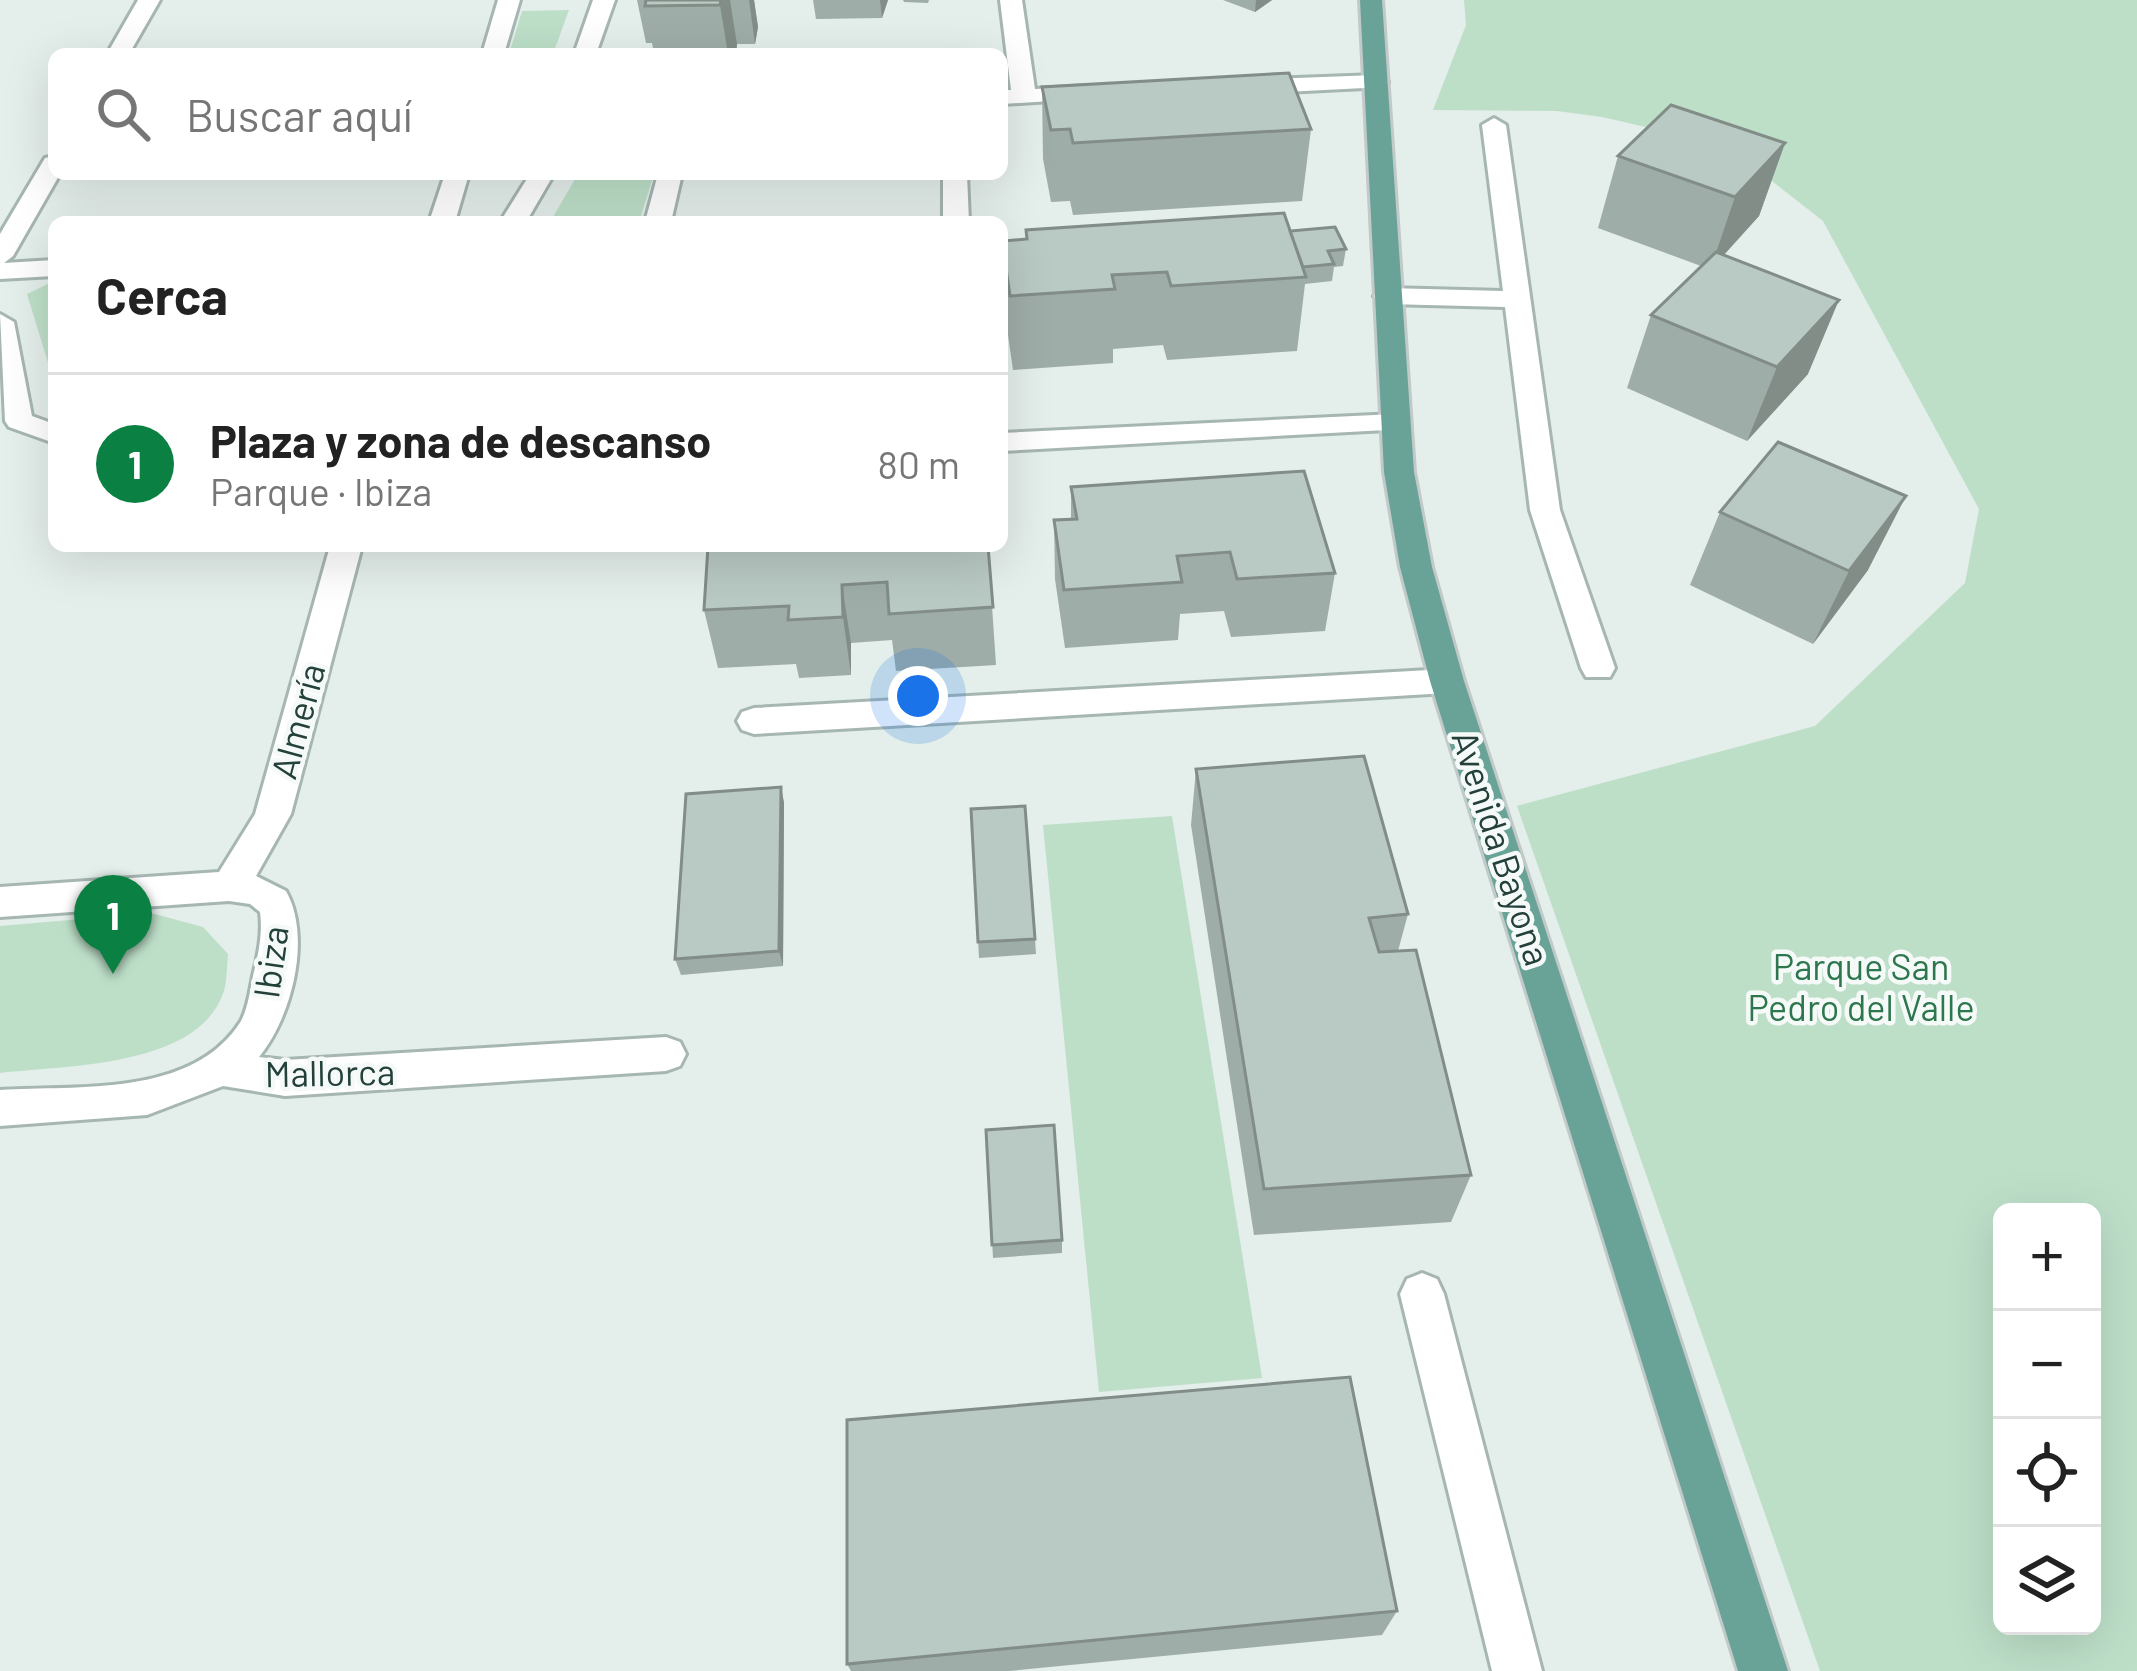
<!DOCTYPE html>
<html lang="es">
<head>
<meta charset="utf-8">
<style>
	:root { --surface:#fff; --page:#f2f2f2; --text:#222; --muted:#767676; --line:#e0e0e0; --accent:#0b8043 }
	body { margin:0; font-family:Barlow,sans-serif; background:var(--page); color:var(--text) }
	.controls { position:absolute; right:36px; bottom:36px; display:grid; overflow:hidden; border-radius:18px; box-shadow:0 12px 48px #0002 }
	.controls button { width:108px; height:108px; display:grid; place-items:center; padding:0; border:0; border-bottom:3px solid var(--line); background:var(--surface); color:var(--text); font:60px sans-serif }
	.you { position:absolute; left:918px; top:696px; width:42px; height:42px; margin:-30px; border:9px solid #fff; border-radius:50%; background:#1a73e8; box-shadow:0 0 0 18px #1a73e833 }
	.badge { display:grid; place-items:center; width:78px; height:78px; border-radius:50%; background:var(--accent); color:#fff; font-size:39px; font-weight:700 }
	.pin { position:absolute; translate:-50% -99px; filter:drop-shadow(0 3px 6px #0008) }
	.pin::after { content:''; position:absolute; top:63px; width:42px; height:36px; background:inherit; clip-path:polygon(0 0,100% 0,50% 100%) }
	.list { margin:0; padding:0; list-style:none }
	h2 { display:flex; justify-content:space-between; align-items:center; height:156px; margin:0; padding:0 48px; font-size:51px }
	h2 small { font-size:39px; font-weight:400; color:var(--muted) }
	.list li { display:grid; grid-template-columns:78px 1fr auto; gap:36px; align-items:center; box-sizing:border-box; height:180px; padding:0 48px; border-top:3px solid var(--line) }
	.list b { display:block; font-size:45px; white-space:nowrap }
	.list p { margin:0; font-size:39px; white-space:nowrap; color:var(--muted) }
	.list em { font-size:39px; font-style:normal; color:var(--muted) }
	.icon { flex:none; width:66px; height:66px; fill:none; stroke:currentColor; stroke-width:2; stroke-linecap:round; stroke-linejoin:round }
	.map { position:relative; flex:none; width:2137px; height:1671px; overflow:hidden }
	.search { position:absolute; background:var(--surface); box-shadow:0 12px 48px #0002; left:48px; top:48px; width:960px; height:132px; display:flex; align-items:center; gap:30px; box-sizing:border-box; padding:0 42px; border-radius:18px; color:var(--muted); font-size:45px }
	.panel { position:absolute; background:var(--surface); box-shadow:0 12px 48px #0002; left:48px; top:216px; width:960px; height:336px; border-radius:18px }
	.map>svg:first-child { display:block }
	.green { fill:#bddfc8; fill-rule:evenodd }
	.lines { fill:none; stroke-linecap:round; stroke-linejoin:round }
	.minor-casing { stroke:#a6b6b2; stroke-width:6 }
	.major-casing { stroke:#c1cac8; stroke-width:6 }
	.minor { fill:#fff; fill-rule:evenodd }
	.major { fill:#69a398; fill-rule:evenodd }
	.wall { fill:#9fada8 }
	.shaded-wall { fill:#828d88 }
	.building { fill:#b9c9c3; stroke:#828d88; stroke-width:3 }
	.labels { text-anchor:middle; stroke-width:9; stroke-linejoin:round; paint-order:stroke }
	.street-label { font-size:36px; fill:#23403a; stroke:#f5faf8 }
	.park-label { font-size:36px; fill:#2d774e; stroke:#f5faf8 }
</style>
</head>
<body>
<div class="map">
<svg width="2137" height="1671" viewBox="0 0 2137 1671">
	<rect width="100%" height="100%" fill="#e4eeea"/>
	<path class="green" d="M 1464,0 L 2137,0 L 2137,1671 L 1820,1671 L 1517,806 L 1815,726 L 1965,583 L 1979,509 L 1823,221 L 1754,167 L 1659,130 L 1602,117 L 1557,111 L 1433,110 L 1466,25 ZM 2002,1212 L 2092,1212 L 2092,1626 L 2002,1626 Z
		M 569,10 L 553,54 L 509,54 L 522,11 Z
		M 578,174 L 654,174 L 639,222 L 550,222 Z
		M 54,281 L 54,382 L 27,294 Z
		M 1172,816 L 1262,1378 L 1099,1392 L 1043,825 Z
		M 151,913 L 203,927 L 228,954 C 227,965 227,980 224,991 C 199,1068 66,1065 0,1073 L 0,926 Z"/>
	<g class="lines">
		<g class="minor-casing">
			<path id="minor" d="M 138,0 L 160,0 L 129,54 L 107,54 Z
				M 498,0 L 520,0 L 504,54 L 482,54 Z
				M 593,0 L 615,0 L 596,54 L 574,54 Z
				M 1000,0 L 1022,0 L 1035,89 L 1090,86 L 1102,93 L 1098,98 L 1002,104 L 1002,90 L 1011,90 Z
				M 1376,75 L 1388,82 L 1384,87 L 1247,94 L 1235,87 L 1247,80 Z
				M 1494,118 L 1506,125 L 1560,510 L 1615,668 L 1610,677 L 1586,677 L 1581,668 L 1530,510 L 1505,307 L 1387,304 L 1374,296 L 1387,288 L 1503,291 L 1482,125 Z
				M 54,156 L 54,174 L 60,174 L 13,256 L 4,263 L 54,260 L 54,276 L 0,279 L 0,234 L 45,158 Z
				M 445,174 L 469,174 L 455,222 L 429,222 Z
				M 530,174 L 554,174 L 526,222 L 500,222 Z
				M 658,174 L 682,174 L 671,222 L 645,222 Z
				M 943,174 L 967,174 L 969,222 L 943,222 Z
				M 0,314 L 14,322 L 32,416 L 54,424 L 54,443 L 9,427 L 5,421 Z
				M 1395,414 L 1405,417 L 1409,423 L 1405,429 L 1002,451 L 1002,433 Z
				M 330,546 L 362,546 L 291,814 L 256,876 L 286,891 C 312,937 292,1017 259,1057 L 285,1060 L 666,1037 L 680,1042 L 686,1054 L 680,1066 L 666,1071 L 285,1096 L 223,1086 L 147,1115 L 0,1126 L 0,1090 C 77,1085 193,1098 241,1021 C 248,1008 250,991 253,976 C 258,955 263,934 260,912 L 250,904 L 229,901 L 0,917 L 0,887 L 219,872 L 255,814 Z
				M 1447,669 L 1459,672 L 1464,681 L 1459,690 L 1447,693 L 754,734 L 742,730 L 737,721 L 742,712 L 754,708 Z
				M 1422,1273 L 1437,1279 L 1444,1294 L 1542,1671 L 1492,1671 L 1400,1294 L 1407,1279 Z"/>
		</g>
		<g class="major-casing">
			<path id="major" d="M 1360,0 L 1382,0 L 1414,472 L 1432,567 L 1464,681 L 1788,1671 L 1738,1671 L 1430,681 L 1400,567 L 1384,472 Z"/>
		</g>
		<use href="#minor" class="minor"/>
		<use href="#major" class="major"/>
	</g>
	<path class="wall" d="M 637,0 L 754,0 L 758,27 L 755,44 L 737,44 L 736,54 L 654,54 L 652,43 L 646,43 Z
		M 813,0 L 888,0 L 882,18 L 816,19 Z
		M 903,0 L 929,0 L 928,3 L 904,2 Z
		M 1223,0 L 1272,0 L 1255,12 Z
		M 1042,87 L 1311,129 L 1302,201 L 1073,215 L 1070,201 L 1051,202 L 1043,159 Z
		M 1785,143 L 1759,216 L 1724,255 L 1808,374 L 1747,441 L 1627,388 L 1651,315 L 1701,266 L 1598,228 L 1618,156 Z
		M 1026,230 L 1290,231 L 1346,249 L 1343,266 L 1334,267 L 1332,281 L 1305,284 L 1297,351 L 1167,360 L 1163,345 L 1113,349 L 1113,363 L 1013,370 L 1005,314 L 1002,241 L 1026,240 Z
		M 1071,487 L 1335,573 L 1325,631 L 1231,637 L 1224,611 L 1180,614 L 1178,640 L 1065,648 L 1055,579 L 1054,520 L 1071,519 Z
		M 1720,512 L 1868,570 L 1813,644 L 1690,585 Z
		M 988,546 L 996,665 L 896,671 L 892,640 L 851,643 L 851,675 L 799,678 L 796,664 L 718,668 L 704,610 Z
		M 1196,769 L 1408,914 L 1398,951 L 1471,1175 L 1451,1222 L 1254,1235 L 1191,825 Z
		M 781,787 L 784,803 L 783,966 L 681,975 L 675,959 Z
		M 971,809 L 1035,939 L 1036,954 L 979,958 Z
		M 986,1130 L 1062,1240 L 1062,1253 L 993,1258 Z
		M 1397,1611 L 1382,1635 L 1009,1671 L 851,1671 L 847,1664 Z"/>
	<path class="shaded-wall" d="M 721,0 L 730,0 L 737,44 L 736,54 L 728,54 L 720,5 Z
		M 749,0 L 754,0 L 758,27 L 755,44 Z
		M 880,0 L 888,0 L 882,18 Z
		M 1256,0 L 1272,0 L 1255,12 Z
		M 1785,143 L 1759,216 L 1710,270 L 1735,197 Z
		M 1839,300 L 1808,374 L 1747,441 L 1777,367 Z
		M 1906,496 L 1868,570 L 1813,644 L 1849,571 Z
		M 842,585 L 851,643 L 851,675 L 843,617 Z
		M 781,787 L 784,803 L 783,966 L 779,951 Z"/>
	<path class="building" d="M 646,0 L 721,0 L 720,5 L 645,6 Z
		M 1289,73 L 1311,129 L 1073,143 L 1070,129 L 1051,130 L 1042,87 Z
		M 1671,105 L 1785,143 L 1735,197 L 1618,156 Z
		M 1284,213 L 1306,277 L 1171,286 L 1167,272 L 1112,275 L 1115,289 L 1010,296 L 1002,241 L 1027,239 L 1026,230 Z
		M 1335,227 L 1346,249 L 1328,251 L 1334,264 L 1303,267 L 1290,231 Z
		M 1716,252 L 1839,300 L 1777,367 L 1651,315 Z
		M 1778,442 L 1906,496 L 1849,571 L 1720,512 Z
		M 1304,471 L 1335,573 L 1237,579 L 1230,552 L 1177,556 L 1182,582 L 1064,590 L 1054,520 L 1077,519 L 1071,487 Z
		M 708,546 L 988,546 L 993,607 L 889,614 L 887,582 L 842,585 L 843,617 L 788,620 L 789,606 L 704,610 Z
		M 1364,756 L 1408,914 L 1369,918 L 1379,952 L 1416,950 L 1471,1175 L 1264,1189 L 1196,769 Z
		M 781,787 L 779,951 L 675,959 L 686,794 Z
		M 1025,806 L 1035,939 L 978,942 L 971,809 Z
		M 1054,1125 L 1062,1240 L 992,1245 L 986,1130 Z
		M 1350,1377 L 1397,1611 L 847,1664 L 847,1420 Z"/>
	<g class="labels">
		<g class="street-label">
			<text transform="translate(298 721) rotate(-75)" y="13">Almería</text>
			<text transform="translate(1501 848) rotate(72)" y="13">Avenida Bayona</text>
			<text transform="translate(271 962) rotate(-82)" y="13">Ibiza</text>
			<text transform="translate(330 1073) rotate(-1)" y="13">Mallorca</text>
		</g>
		<g class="park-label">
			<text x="1861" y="980">Parque San<tspan x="1861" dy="41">Pedro del Valle</tspan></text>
		</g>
	</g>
</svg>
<div class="controls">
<button>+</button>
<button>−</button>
<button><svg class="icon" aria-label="locate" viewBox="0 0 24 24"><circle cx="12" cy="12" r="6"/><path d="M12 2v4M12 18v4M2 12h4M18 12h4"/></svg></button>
<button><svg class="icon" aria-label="layers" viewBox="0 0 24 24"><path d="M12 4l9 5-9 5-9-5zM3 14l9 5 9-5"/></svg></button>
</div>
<div class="you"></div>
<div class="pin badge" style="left:113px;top:974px">1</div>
<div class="search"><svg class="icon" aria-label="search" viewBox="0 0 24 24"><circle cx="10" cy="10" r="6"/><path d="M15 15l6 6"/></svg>Buscar aquí</div>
<section class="panel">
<h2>Cerca<small></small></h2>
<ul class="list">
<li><span class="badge">1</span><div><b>Plaza y zona de descanso</b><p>Parque · Ibiza</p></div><em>80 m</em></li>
</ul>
</section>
</div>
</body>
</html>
